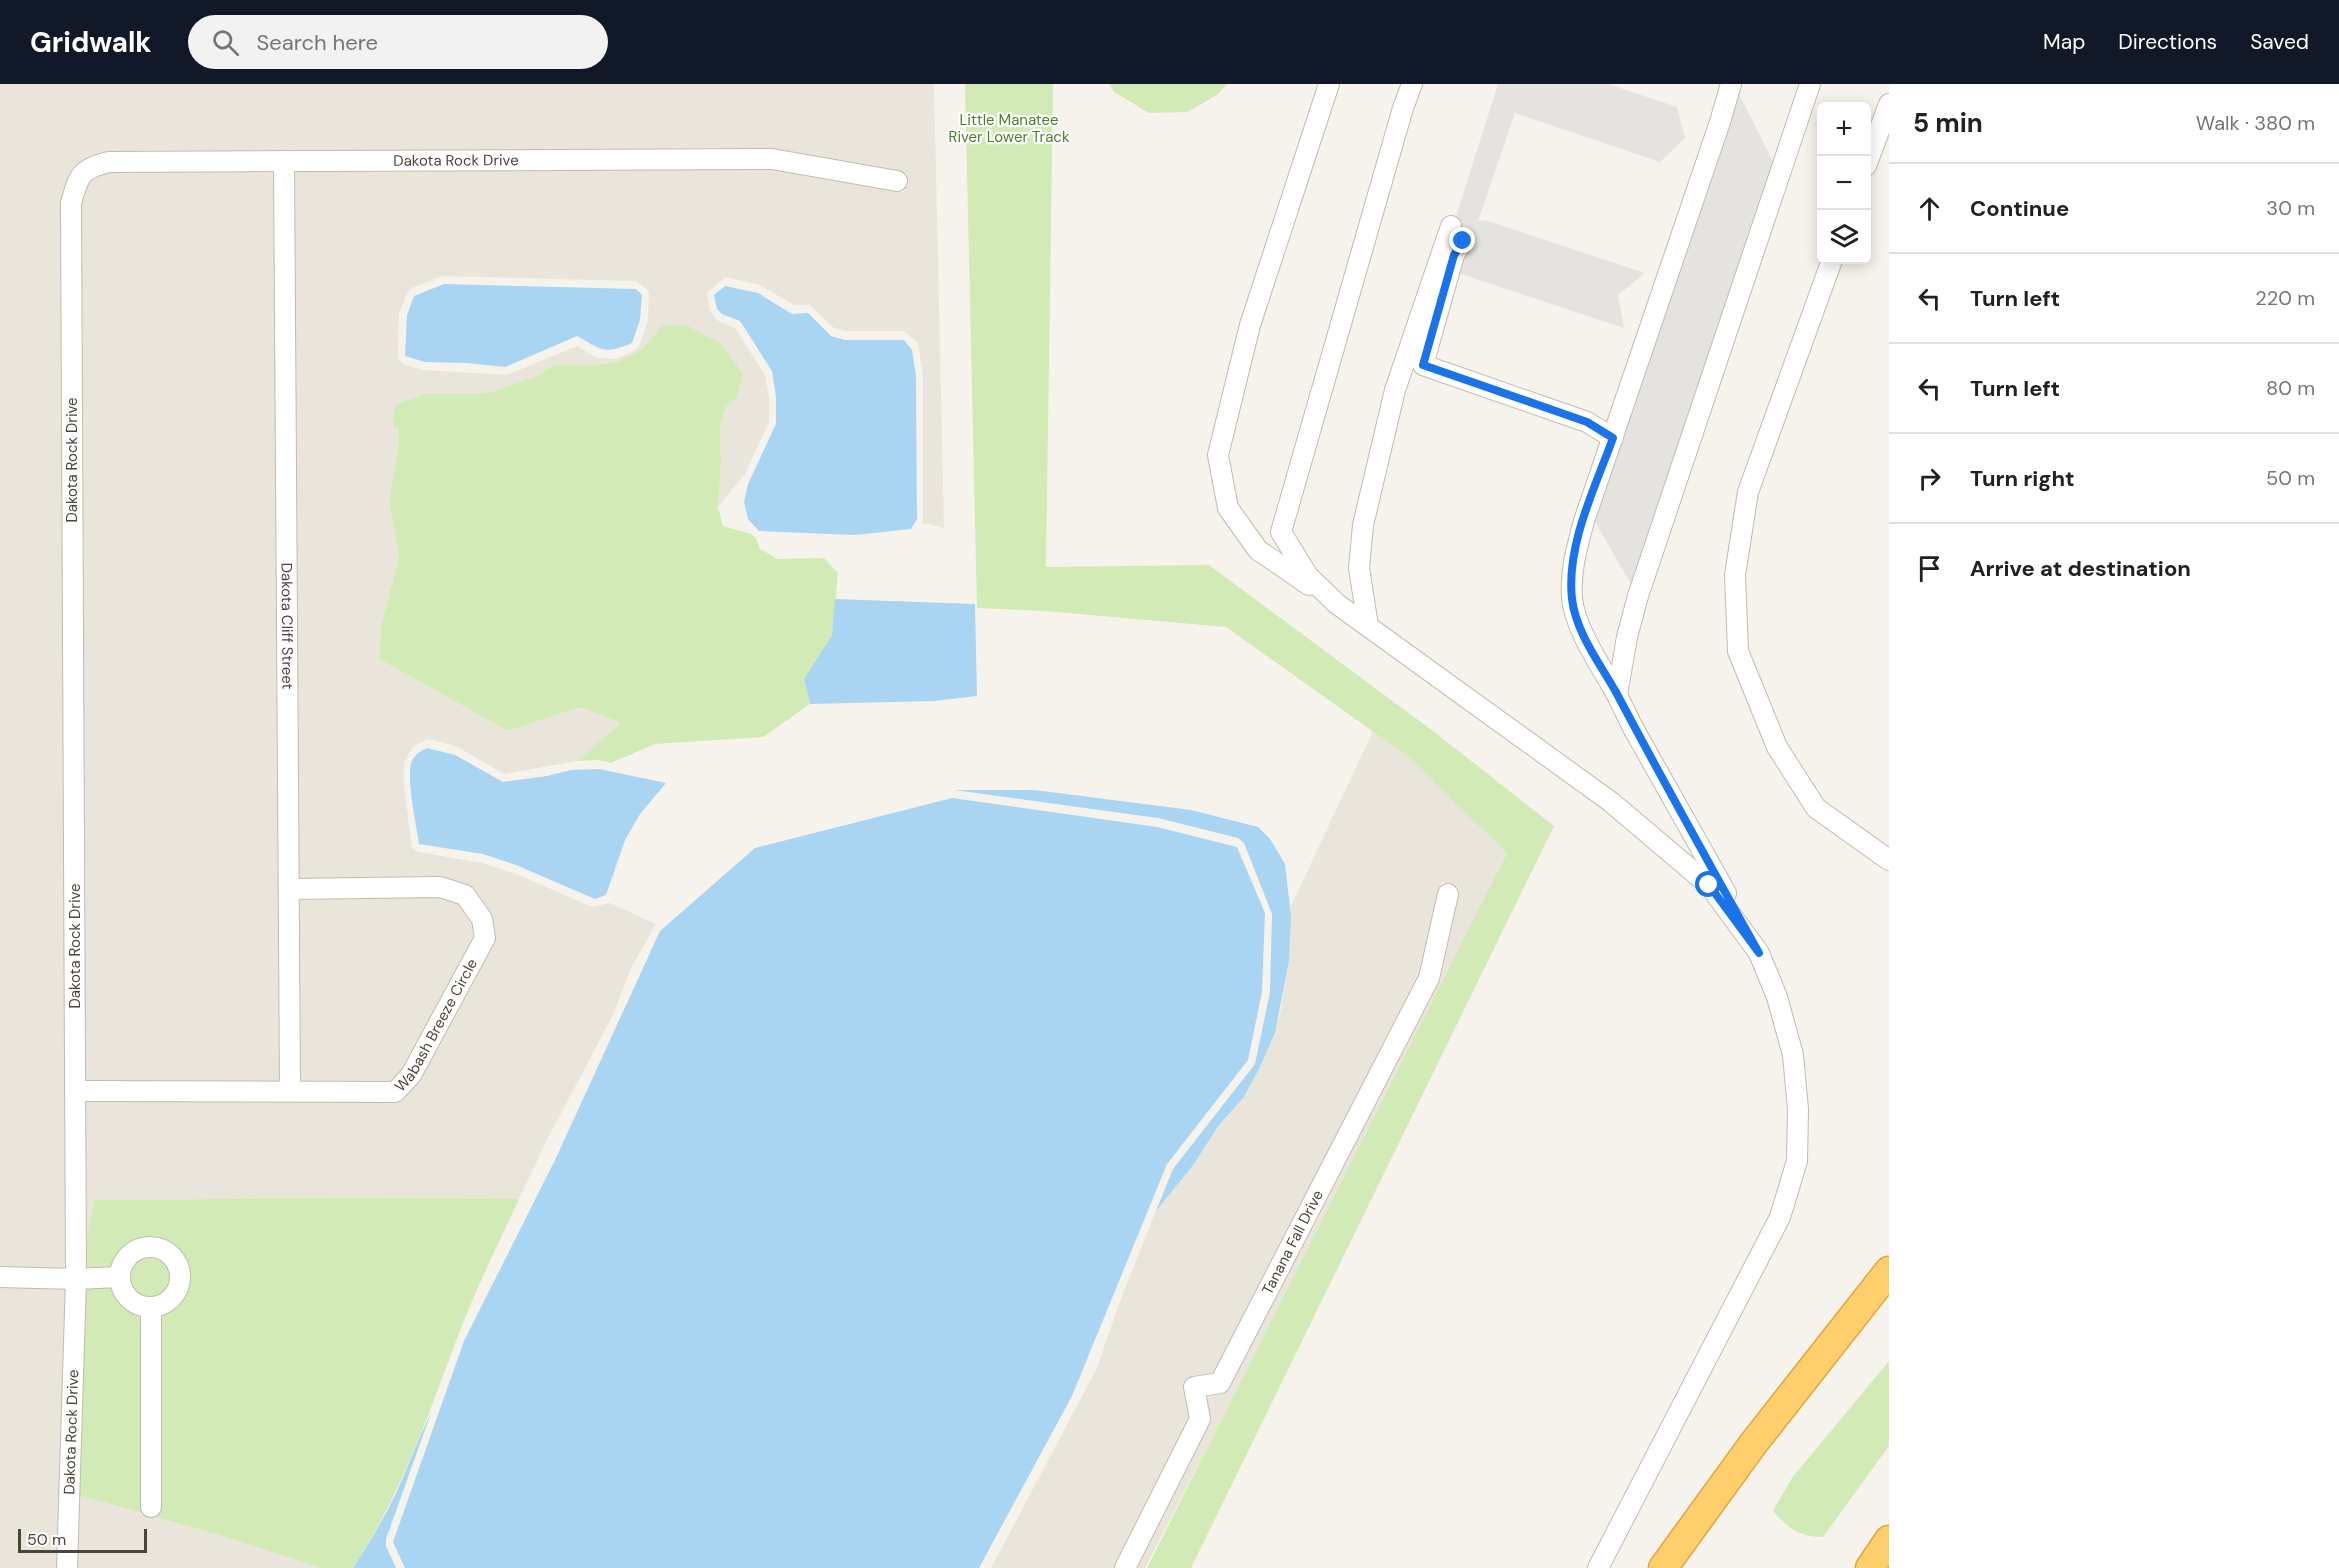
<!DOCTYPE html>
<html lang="en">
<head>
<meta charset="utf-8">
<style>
	:root { --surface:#fff; --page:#f2f2f2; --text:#202124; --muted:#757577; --line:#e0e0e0; --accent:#111827 }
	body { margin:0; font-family:"DM Sans",sans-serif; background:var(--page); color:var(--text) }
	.controls { position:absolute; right:18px; top:18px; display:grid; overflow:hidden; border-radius:9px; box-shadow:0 3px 15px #0003 }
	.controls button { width:54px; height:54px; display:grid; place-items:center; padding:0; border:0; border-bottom:2px solid var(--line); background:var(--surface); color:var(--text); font:30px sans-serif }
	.scale { position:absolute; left:18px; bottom:15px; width:129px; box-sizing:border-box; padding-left:6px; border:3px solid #4b4439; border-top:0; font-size:16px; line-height:21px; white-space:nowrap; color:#4b4439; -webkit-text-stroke:4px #fff; paint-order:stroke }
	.stop { position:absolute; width:18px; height:18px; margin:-14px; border:4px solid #1a73e8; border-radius:50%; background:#fff }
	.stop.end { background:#1a73e8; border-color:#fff; box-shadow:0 2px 6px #0008 }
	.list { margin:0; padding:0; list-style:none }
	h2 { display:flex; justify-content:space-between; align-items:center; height:78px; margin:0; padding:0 24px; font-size:26px }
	h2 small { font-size:20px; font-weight:400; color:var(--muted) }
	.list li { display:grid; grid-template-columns:39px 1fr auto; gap:18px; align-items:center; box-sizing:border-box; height:90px; padding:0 24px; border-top:2px solid var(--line) }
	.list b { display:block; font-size:22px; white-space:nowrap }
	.list em { font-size:20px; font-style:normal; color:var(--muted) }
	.icon { flex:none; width:33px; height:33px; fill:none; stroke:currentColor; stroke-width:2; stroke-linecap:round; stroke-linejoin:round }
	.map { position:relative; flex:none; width:1889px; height:1484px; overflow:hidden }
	header { display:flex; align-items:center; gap:36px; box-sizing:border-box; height:84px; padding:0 30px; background:var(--accent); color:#fff }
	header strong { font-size:28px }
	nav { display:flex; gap:33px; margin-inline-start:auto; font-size:21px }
	.search { width:420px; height:54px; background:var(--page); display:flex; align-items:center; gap:15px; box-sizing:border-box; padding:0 21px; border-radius:33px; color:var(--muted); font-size:22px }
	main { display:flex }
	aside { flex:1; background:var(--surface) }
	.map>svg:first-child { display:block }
	.residential { fill:#eae5da; fill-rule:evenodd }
	.green { fill:#d2eab5 }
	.parking { fill:#e5e3e0 }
	.water { fill:#a9d4f2 }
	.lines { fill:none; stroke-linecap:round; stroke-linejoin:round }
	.minor-casing { stroke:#c2bbae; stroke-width:22 }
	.highway-casing { stroke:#e0a43c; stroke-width:31 }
	.minor { stroke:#fff; stroke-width:20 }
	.highway { stroke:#ffcf6e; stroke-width:28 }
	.route { stroke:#1a73e8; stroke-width:8 }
	.labels { text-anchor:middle; stroke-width:4.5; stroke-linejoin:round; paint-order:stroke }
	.park-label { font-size:15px; fill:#4a7f2a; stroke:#fff }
	.street-label { font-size:15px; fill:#4b4439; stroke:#fff }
</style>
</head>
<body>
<header>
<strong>Gridwalk</strong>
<div class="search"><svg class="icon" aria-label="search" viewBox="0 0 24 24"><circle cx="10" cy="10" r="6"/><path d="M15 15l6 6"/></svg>Search here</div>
<nav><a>Map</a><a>Directions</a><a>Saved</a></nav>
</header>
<main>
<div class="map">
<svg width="1889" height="1484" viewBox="0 0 1889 1484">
	<rect width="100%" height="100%" fill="#f6f3ec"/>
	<path class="residential" d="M 0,0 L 934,0 L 944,444 L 923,439 L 923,292 L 918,259 L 904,247 L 847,247 L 834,244 L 810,221 L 794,221 L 760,201 L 725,193 L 707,209 L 710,227 L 718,237 L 735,244 L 765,291 L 769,314 L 769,338 L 745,390 L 718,423 L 721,379 L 720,342 L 726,323 L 736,314 L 662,242 L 641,266 L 619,277 L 595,281 L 554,281 L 539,291 L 495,307 L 474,310 L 425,310 L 393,343 L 398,343 L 399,359 L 389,417 L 399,473 L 381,543 L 379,575 L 508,647 L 580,623 L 622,639 L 577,677 L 504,690 L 456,662 L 428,655 L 413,662 L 404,679 L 404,702 L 412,764 L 418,768 L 482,779 L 514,789 L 592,823 L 610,819 L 656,840 L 631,884 L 613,931 L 548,1054 L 519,1115 L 353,1114 L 94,1116 L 85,1163 L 84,1017 L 395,1018 L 401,1016 L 419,997 L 492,860 L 440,793 L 298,795 L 293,87 L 771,85 L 904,108 L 907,89 L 772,65 L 109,67 L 87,73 L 71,89 L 62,119 L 67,1185 L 0,1183 ZM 442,192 L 636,197 L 649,207 L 648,237 L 639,262 L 635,266 L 617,275 L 597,274 L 577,262 L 507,291 L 423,286 L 403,280 L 398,274 L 399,230 L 407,209 L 412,204 Z
		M 275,87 L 282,997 L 84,997 L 80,121 L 86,101 L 94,92 L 110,88 Z
		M 1381,630 L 1513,757 L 1497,788 L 1493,812 L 1145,1484 L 1135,1484 L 1205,1311 L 1221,1309 L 1228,1304 L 1437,898 L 1459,802 L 1441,798 L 1421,890 L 1215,1290 L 1193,1293 L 1185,1304 L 1191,1333 L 1114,1484 L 991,1484 L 1096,1286 L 1122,1212 L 1156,1127 L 1194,1080 L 1219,1041 L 1244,1013 L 1259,985 L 1280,930 L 1289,877 L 1290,824 Z
		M 439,813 L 460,820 L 474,839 L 475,852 L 404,985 L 391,999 L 299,997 L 298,815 Z
		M 0,1203 L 67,1205 L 58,1484 L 0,1484 Z
		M 78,1411 L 219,1451 L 321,1484 L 76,1484 Z"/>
	<path class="green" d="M 965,0 L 1053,0 L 1046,483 L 1209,481 L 1433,647 L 1554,742 L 1191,1484 L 1147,1484 L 1507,769 L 1406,671 L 1226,543 L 1045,527 L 977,524 Z
		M 1109,0 L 1227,0 L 1217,11 L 1187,28 L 1149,29 L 1114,8 Z
		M 686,241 L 720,259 L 743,290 L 736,314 L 726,323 L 720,342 L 721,379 L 718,423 L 723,442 L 751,450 L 756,454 L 760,465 L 778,475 L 824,474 L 838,489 L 832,551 L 804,595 L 810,620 L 763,653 L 655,660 L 611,679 L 599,676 L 577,677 L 621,639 L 580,623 L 508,647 L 379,575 L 381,543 L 399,473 L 389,417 L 399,359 L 398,343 L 393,343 L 395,321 L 425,310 L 474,310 L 495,307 L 539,291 L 554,281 L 595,281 L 619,277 L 641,266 L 662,242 Z
		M 353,1114 L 519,1115 C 497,1162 474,1209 456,1257 C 427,1335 399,1414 353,1484 L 321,1484 L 219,1451 L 78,1411 L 85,1163 L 94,1116 Z
		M 1889,1277 L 1889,1362 L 1823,1453 C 1799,1453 1788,1444 1773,1427 L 1792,1394 Z"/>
	<path class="parking" d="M 1498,0 L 1608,0 L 1677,23 L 1685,54 L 1660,78 L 1515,29 L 1478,137 L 1485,136 L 1645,189 L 1618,211 L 1624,244 L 1440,183 Z
		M 1734,0 L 1779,89 L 1638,512 L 1588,426 Z"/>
	<path class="water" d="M 444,200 L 636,205 L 642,211 L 640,236 L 632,259 C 604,271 602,266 577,252 L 505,283 L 466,279 L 425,278 L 405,272 L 407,231 L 414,212 Z
		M 725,202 L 758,209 L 792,230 L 808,229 L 831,252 L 845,256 L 904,256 L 912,266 L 916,292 L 917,435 L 911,445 L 855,451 L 759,447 L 748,435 L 744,418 L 748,400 L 776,340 L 776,313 L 772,287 L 740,237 L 722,230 L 717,225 L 714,211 Z
		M 835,515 L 975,520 L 977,612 L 934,617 L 810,620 L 804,595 L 832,551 Z
		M 427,664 L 455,671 L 503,698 L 547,692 L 571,686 L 599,685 L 666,699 L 640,730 L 625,756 L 606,811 L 595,815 L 516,781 L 483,770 L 419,760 C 416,738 407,701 411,680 C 413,672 420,667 427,664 Z
		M 954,706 L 1034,706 L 1191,726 L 1258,743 L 1270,755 L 1285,780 L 1291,832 L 1289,877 L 1275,949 L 1259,985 L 1244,1013 L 1219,1041 L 1194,1080 L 1156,1127 L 1173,1085 L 1255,980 L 1270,908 L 1272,830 L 1244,759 L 1238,754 L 1158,734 Z
		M 952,714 L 1157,743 L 1237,763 L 1265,829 L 1262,908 L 1248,976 L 1167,1080 L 1072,1312 L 979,1484 L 405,1484 L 393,1458 L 464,1257 L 556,1074 L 660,847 L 755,764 Z
		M 431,1329 L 386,1455 L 386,1462 L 396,1484 L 353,1484 C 369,1460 384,1434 397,1407 C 409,1381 418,1355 431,1329 Z"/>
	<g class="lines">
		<g class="minor-casing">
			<g id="minor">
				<path d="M 1412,0 L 1403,24 L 1281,448 L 1308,492 L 1337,520 L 1611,718 L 1709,801 L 1759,869 L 1777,913 L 1793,971 L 1798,1025 L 1797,1077 L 1780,1133 L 1598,1484"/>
				<path id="s1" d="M 284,77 L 290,1007"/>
				<path d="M 1866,82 L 1889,20"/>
				<path d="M 1463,157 L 1454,171 L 1423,281 L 1587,338 L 1613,354"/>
				<path d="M 1832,176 L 1748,408 L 1735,491 L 1738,567 L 1777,663 L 1816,724 L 1889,776"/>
				<path d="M 1309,501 L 1258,466 L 1228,424 L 1218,371 L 1250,241 L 1329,0"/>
				<path d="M 1368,542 L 1359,484 L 1363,441 L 1395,306 L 1451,142"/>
				<path d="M 1617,611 C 1602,583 1575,546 1572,514 C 1570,487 1577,463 1584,437 L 1720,38 L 1731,0"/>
				<path d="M 1726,809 L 1632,642 L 1617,611 L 1627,553 L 1638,512 L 1810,0"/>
				<path id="s2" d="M 75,1007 L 395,1008 L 411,991 L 485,854 L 482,835 L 465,811 L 440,803 L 289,805"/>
				<circle cx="150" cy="1193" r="30"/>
				<path d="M 0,1193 L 76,1195 L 119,1193"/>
				<path d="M 151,1423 L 151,1223"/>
				<path id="s3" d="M 67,1484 L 76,1195 L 71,119 C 79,91 80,85 109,78 L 772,75 L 897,97"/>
				<path id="s4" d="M 1125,1484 L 1200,1335 L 1194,1303 L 1220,1299 L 1429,894 L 1448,810"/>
			</g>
		</g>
		<g class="highway-casing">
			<path id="highway" d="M 1663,1484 L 1753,1360 L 1889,1187
				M 1870,1484 L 1889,1456"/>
		</g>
		<use href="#minor" class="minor"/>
		<use href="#highway" class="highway"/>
	</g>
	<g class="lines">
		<path class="route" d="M 1463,157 L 1454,171 L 1423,281 L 1587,338 L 1613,354 C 1595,404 1566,461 1572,515 C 1576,549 1601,581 1617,610 C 1663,697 1711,783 1759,869 L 1709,801"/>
	</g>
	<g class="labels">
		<g class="park-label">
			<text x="1009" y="41">Little Manatee<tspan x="1009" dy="17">River Lower Track</tspan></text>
		</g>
		<g class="street-label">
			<text dy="5" stroke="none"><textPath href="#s3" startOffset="1773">Dakota Rock Drive</textPath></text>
			<text transform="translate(72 376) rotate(-90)" y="5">Dakota Rock Drive</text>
			<text dy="5" stroke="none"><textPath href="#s1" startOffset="465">Dakota Cliff Street</textPath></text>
			<text transform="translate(75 862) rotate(-90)" y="5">Dakota Rock Drive</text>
			<text dy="5" stroke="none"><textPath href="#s2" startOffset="399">Wabash Breeze Circle</textPath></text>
			<text dy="5" stroke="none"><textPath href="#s4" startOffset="384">Tanana Fall Drive</textPath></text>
			<text dy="5" stroke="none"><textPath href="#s3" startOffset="136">Dakota Rock Drive</textPath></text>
		</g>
	</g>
</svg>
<div class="controls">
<button>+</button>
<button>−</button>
<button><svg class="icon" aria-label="layers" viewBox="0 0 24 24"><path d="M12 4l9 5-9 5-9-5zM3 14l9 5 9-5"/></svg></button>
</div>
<div class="scale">50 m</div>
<div class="stop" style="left:1709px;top:801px"></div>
<div class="stop end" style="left:1463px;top:157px"></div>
</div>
<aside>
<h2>5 min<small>Walk · 380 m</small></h2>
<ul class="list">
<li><svg class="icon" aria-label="ahead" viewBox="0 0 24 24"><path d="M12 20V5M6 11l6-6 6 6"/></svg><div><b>Continue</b></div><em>30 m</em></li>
<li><svg class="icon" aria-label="left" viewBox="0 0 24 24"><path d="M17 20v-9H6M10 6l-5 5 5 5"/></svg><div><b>Turn left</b></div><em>220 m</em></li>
<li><svg class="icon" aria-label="left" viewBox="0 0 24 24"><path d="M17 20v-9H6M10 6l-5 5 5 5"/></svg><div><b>Turn left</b></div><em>80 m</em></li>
<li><svg class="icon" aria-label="right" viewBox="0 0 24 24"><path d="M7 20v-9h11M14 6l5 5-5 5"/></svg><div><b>Turn right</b></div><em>50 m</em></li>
<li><svg class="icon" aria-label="arrive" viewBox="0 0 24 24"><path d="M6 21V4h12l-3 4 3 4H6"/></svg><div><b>Arrive at destination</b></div></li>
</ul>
</aside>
</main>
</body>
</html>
